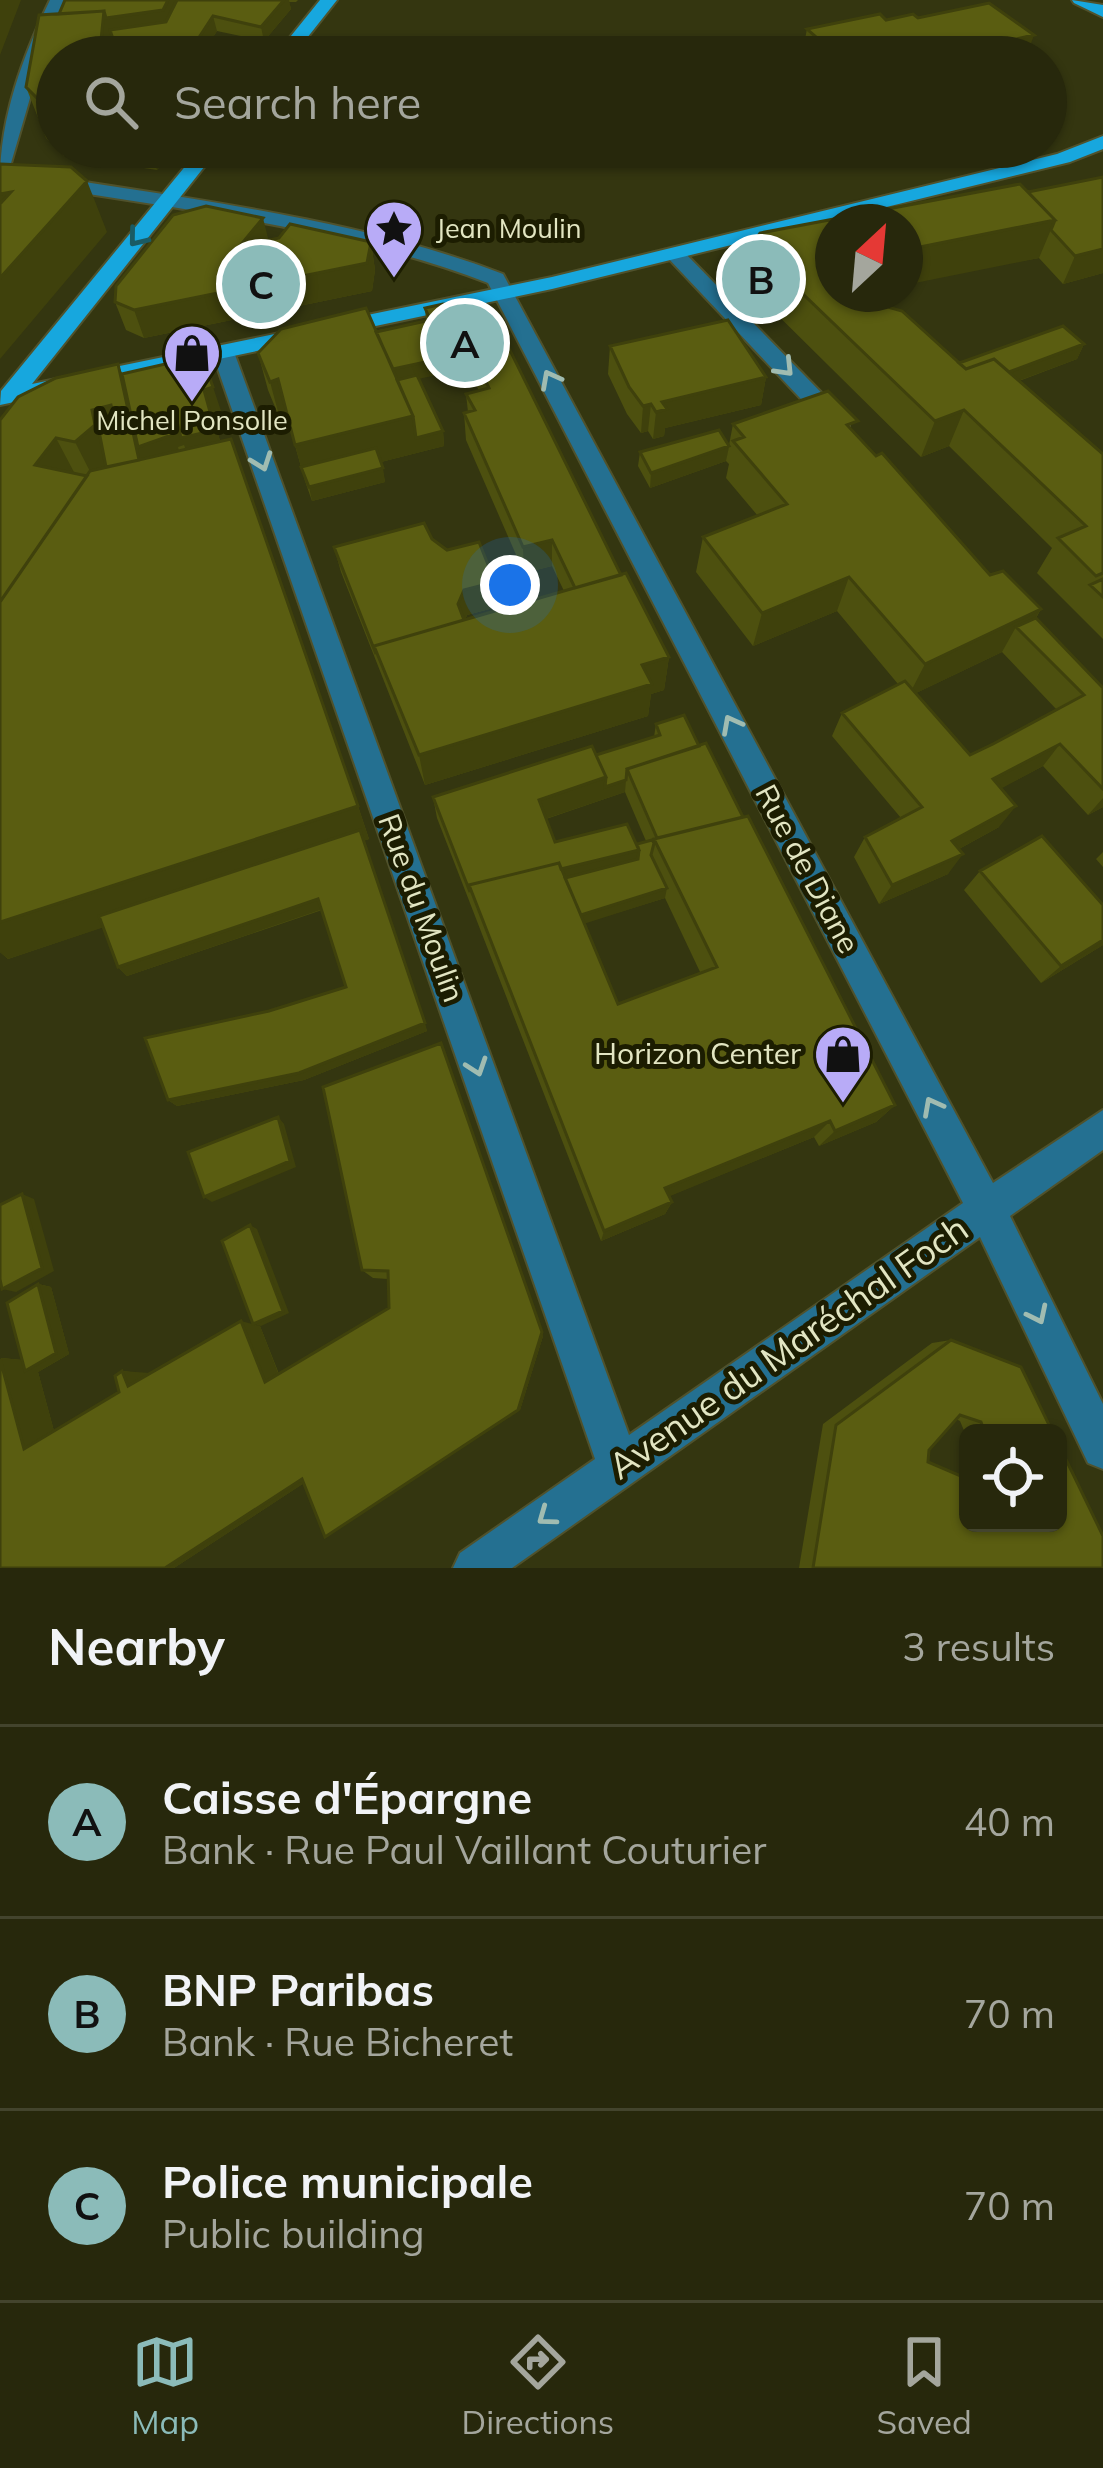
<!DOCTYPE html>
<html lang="en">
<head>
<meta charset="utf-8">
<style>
	:root { --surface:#27280c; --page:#33341a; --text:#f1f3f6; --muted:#a4a69d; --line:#43442d; --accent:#8bbbb9 }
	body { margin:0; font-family:Mulish,sans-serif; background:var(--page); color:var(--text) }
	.controls { position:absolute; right:36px; bottom:36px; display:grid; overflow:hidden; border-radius:18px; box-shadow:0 3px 9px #0004 }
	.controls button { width:108px; height:108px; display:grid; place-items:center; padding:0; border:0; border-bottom:3px solid var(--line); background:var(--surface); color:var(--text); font:60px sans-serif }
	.compass { position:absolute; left:815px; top:204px; width:108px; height:108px; border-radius:50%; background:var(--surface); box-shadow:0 3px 9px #0004; rotate:26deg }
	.you { position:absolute; left:510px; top:585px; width:42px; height:42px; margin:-30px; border:9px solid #fff; border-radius:50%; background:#1a73e8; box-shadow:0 0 0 18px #1a73e833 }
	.badge { display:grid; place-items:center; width:78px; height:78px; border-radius:50%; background:var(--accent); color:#111; font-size:39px; font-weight:700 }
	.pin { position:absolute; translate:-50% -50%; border:6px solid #fff; box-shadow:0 3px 12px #0006 }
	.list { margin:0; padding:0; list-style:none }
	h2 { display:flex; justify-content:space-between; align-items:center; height:156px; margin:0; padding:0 48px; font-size:51px }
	h2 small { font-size:39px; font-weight:400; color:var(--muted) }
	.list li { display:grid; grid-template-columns:78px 1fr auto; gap:36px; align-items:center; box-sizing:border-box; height:192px; padding:0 48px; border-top:3px solid var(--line) }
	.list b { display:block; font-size:45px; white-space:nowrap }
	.list p { margin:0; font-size:39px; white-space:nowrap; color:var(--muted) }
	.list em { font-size:39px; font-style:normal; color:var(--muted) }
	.icon { flex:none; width:66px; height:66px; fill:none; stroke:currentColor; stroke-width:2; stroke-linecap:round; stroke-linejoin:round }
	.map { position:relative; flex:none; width:1103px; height:1568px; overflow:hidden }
	.search { position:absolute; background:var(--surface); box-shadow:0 3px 9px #0004; left:36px; right:36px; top:36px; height:132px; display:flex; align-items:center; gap:30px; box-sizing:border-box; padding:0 42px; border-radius:66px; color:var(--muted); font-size:45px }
	.sheet { height:732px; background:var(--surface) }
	nav { display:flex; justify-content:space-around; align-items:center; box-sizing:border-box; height:168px; border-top:3px solid var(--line); background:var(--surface); font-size:33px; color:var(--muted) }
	nav a { display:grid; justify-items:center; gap:6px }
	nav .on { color:var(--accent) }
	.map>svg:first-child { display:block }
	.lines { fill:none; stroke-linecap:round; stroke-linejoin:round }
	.minor-casing { stroke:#50522c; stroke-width:4 }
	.major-casing { stroke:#50522c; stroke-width:4 }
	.minor { fill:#247091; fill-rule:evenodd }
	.major { fill:#17a7de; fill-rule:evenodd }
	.wall { fill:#4d500f; fill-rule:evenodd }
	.shaded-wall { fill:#3f410c }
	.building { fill:#5a5d11; stroke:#3f410c; stroke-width:3 }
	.oneway { stroke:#1a5b64 }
	.oneway2 { stroke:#a0bcb1 }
	.labels { text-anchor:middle; stroke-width:10; stroke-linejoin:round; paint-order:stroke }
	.far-poi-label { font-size:27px; fill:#e2e5c2; stroke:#1c1d01; text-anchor:start }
	.street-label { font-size:30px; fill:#e2e5c2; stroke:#1c1d01 }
	.poi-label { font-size:30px; fill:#e2e5c2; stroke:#1c1d01; text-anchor:end }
	.near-street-label { font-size:36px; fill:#e2e5c2; stroke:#1c1d01 }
</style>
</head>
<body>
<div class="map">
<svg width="1103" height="1568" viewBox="0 0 1103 1568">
	<rect width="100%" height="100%" fill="#343610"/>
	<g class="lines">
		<g class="minor-casing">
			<path id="minor" d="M 50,0 L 66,0 L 47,40 L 9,170 C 167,196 355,217 503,274 L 993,1183 L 1103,1110 L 1103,1150 L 1010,1216 L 1103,1404 L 1103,1469 L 1088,1463 L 980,1237 L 512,1568 L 453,1568 L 460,1553 L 595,1459 L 212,352 L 215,347 L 231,347 L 234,352 L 629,1435 L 963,1203 L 488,283 C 342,226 155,206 0,180 C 0,117 23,56 50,0 Z
				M 675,248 L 682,250 L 849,421 L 849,433 L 833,433 L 668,258 L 668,250 Z"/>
		</g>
		<g class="major-casing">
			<path id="major" d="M 320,0 L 337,0 L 292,57 L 274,57 Z
				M 1072,0 L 1103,5 L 1103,17 L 1074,3 Z
				M 1103,136 L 1103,149 L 1070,162 L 552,289 L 0,405 L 1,391 L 201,147 L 220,147 L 32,384 L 552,277 L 1057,154 Z"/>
		</g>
		<use href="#minor" class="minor"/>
		<use href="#major" class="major"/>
	</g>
	<path class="wall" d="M 65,0 L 298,0 L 296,2 L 289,2 L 291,9 L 264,41 L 217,31 L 202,54 L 57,57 L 57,147 L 177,147 L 157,170 L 64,156 L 46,138 L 26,87 Z
		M 918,18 L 1026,57 L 785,57 L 786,52 L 803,49 L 807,29 L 886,20 Z
		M 1103,177 L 1103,273 L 1063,284 L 1039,258 L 833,294 L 877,304 L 959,363 L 1084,344 L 1077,359 L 1019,381 L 1103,454 L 1103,639 L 1037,573 L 1052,548 L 949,446 L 921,457 L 745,283 L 752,245 Z
		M 269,240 L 371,242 L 375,270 L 372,291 L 144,338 L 126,330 L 115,302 Z
		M 443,304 L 621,575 L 669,657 L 664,690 L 651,694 L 648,716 L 425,785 L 341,572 L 334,547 L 432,539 L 497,607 L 467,615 L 465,620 L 564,591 L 552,566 L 524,573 L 466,440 L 464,413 L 468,412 L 466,394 L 479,391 L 468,368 L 448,379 L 445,373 L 419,378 L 443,431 L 444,446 L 381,462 L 385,482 L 312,501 L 305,481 L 287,417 L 280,419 L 268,390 L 258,353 L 426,321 L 425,308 Z
		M 610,346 L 766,377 L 761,405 L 665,428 L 664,436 L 653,439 L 648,431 L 641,433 L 627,414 L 608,374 Z
		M 122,374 L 222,414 L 213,417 L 220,441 L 358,806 L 369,839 L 363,841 L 427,1031 L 304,1080 L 177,1106 L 168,1100 L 269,1011 L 346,987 L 322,910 L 127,976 L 118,967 L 103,927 L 8,959 L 0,952 L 0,420 Z
		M 733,424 L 854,432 L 990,575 L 1041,609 L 1036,618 L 1103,688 L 1103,807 L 1088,815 L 1043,766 L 1001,788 L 999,827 L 959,849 L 948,874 L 879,904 L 854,857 L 865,837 L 901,818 L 832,736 L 842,713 L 898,684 L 837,611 L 753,646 L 696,572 L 703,537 L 758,516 L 726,478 L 729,464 L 726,461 ZM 1002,652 L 1057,710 L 970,755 L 916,693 Z
		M 729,446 L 726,461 L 650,488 L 638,466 L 640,452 Z
		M 656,724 L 699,746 L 743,817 L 895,1105 L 876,1122 L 819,1146 L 814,1137 L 669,1196 L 672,1202 L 665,1214 L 601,1241 L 437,818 L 433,797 L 596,755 L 654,737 ZM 625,792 L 646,841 L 637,844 L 555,842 L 546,819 ZM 665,898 L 701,974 L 618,1004 L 584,923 Z
		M 1103,852 L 1103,867 L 1096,859 Z
		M 980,871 L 1103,905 L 1103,945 L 1041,983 L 964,890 Z
		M 323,1087 L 543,1336 L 520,1410 L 304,1483 L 174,1568 L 0,1568 L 1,1358 L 22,1360 L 38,1284 L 51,1287 L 69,1354 L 38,1372 L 54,1431 L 119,1392 L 122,1371 L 149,1374 L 260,1326 L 279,1374 L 389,1308 L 388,1279 L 373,1278 L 362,1270 Z
		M 951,1340 L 1053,1433 L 968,1433 L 968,1440 L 960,1421 L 956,1419 L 929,1450 L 928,1462 L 1103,1568 L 799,1568 L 823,1424 L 932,1343 Z"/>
	<path class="shaded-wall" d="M 0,0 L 21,0 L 0,55 Z
		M 168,0 L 183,0 L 170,37 L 114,42 L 119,57 L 99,57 L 104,11 Z
		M 284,0 L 289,0 L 291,9 L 264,41 L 261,27 Z
		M 213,16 L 217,31 L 202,54 L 203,57 L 196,57 L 199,54 L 196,42 Z
		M 1034,35 L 1026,57 L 955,57 L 956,53 Z
		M 942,42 L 938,57 L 881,57 L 881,56 Z
		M 150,147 L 177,147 L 157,170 Z
		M 87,181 L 107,232 L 0,359 L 0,194 Z
		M 263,218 L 270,246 L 239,247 Z
		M 1055,220 L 1039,258 L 905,285 L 905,250 Z
		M 371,242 L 375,270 L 372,291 L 144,338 L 134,310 Z
		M 1103,249 L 1103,273 L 1063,284 L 1075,256 Z
		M 466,340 L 468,368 L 448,379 L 445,352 Z
		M 1084,344 L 1077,359 L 972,398 L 978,384 Z
		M 444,358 L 446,373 L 390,385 L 387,370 Z
		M 118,364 L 134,401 L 167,420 L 204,390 L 213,387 L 222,414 L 213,417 L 225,457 L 192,465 L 184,445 L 178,447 L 182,462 L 140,467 Z
		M 766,377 L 761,405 L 665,428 L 664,436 L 653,439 L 656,412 L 662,402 Z
		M 278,379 L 288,416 L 280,419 L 270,382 Z
		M 651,404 L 648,431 L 641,433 L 643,406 Z
		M 111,405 L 127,442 L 105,501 L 75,442 L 92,410 Z
		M 964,410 L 949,446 L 921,457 L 935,421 Z
		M 413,416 L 443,431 L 444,446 L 306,481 L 301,467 L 305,481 L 295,445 Z
		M 56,438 L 75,474 L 35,465 Z
		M 729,446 L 726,461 L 650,488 L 651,473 Z
		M 383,468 L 385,482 L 312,501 L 309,487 Z
		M 552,540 L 552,566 L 524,573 L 523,547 Z
		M 849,577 L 837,611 L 753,646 L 762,613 Z
		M 495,582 L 497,607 L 467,615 L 461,629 L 458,604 L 464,590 Z
		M 1041,609 L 1025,635 L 1016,627 L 1002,652 L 908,697 L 925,664 Z
		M 669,657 L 664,690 L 651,694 L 648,716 L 425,785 L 419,755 L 642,665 Z
		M 1060,744 L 1043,766 L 978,801 L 993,779 Z
		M 606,777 L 626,780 L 625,792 L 539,821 L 539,800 Z
		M 1103,798 L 1103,807 L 1088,815 Z
		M 358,806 L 369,839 L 8,959 L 0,952 L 0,922 Z
		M 1016,806 L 999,827 L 937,861 L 952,841 Z
		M 639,850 L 636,869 L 471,891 Z
		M 963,854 L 948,874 L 879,904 L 892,885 Z
		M 667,888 L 665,898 L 574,927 L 574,917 Z
		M 318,899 L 323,909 L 127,976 L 118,967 Z
		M 1103,940 L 1103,945 L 1041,983 L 1061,966 Z
		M 425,1023 L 427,1031 L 304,1080 L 177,1106 L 168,1100 Z
		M 895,1105 L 876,1122 L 819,1146 L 835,1131 Z
		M 278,1117 L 284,1124 L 296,1167 L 212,1202 L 204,1197 Z
		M 830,1121 L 814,1137 L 658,1201 L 665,1188 Z
		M 22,1194 L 34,1199 L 54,1271 L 16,1292 L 2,1289 Z
		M 672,1202 L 665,1214 L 601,1241 L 604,1231 Z
		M 250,1225 L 257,1229 L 289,1313 L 261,1326 L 253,1324 Z
		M 38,1284 L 51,1287 L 69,1354 L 38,1372 L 58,1446 L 24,1449 L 1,1358 L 35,1361 Z
		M 241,1321 L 260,1326 L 282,1383 L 265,1382 Z
		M 542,1332 L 543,1336 L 520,1410 L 340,1528 Z
		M 122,1371 L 149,1373 L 155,1387 L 128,1386 Z
		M 318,1474 L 174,1568 L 165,1568 L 302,1479 Z"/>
	<path class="building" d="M 65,0 L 168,0 L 163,10 L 106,18 L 104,11 L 59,14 Z
		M 177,0 L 284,0 L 261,27 L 213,16 L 196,42 L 114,42 L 110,30 L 166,22 Z
		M 989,3 L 1034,35 L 956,53 L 942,42 L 881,56 L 883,57 L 792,57 L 786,52 L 824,44 L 807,29 L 880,14 L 886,20 L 913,14 L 918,18 Z
		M 104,11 L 100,50 L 142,54 L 150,44 L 201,51 L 196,57 L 57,57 L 57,107 L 44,105 L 26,87 L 39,15 Z
		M 0,164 L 71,167 L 87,181 L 0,278 L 0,204 L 11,192 L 0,194 Z
		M 1103,177 L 1103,249 L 1075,256 L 1051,230 L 1055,220 L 1028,192 Z
		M 1020,184 L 1055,220 L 905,250 L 905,222 L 833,222 L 833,294 L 867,294 L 877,304 L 902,311 L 966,369 L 994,359 L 1103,454 L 1103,573 L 1096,576 L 1058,538 L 1086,526 L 964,410 L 935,421 L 752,245 L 760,233 Z
		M 206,206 L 263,218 L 239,247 L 279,238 L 290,224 L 371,242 L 367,263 L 134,310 L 115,302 L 116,286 L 173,215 Z
		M 443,304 L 490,310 L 621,575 L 575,588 L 552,540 L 523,547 L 464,413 L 475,410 L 466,394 L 489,388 L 466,340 L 445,352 L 425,308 Z
		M 366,308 L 413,416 L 295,445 L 278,379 L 270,382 L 258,353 L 281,329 Z
		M 728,320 L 766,377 L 662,402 L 667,409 L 656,412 L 651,404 L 643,406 L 629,387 L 610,346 Z
		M 426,321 L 444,358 L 393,369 L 376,332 Z
		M 1063,326 L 1084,344 L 1009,372 L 994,359 L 966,369 L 959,363 Z
		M 174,362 L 208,373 L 213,387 L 204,390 L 215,430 L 181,438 L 176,417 L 167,420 L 172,435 L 138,447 L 122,374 Z
		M 118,364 L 139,460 L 106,467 L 98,426 L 115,422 L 111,405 L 92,410 L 95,425 L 75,442 L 56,438 L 35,465 L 87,476 L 0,602 L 0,420 L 18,397 L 56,378 Z
		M 417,375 L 443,431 L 416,438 L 413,416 L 397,380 Z
		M 828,391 L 858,421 L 847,425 L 876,456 L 882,453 L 990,575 L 1003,571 L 1041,609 L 925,664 L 849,577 L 762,613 L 703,537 L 787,504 L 733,441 L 744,437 L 733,424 Z
		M 719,430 L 729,446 L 651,473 L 640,452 Z
		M 231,439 L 358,806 L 0,922 L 0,602 L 90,471 Z
		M 376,448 L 383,468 L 309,487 L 301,467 Z
		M 424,523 L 432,539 L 447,550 L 479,542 L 495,582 L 464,590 L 458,604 L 464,620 L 374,646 L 376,654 L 334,547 Z
		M 626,573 L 669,657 L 642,665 L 652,684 L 419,755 L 374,646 Z
		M 1103,579 L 1103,597 L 1090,585 Z
		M 1036,618 L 1103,688 L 1103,789 L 1060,744 L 993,779 L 1016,806 L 952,841 L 963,854 L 892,885 L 865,837 L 922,807 L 842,713 L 905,681 L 970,755 L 993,744 L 1084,695 L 1016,627 Z
		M 684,715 L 699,746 L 627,769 L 626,780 L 605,787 L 606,777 L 596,755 L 660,735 L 656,724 Z
		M 706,743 L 743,817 L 657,838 L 627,769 Z
		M 592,746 L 606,777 L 539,800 L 555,842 L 627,824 L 639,850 L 561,869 L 559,863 L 469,885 L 470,892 L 433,797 Z
		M 748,816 L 895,1105 L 835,1131 L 830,1121 L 665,1188 L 672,1202 L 604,1231 L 469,885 L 559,863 L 618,1004 L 717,967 L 654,839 Z
		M 360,830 L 425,1023 L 299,1073 L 168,1100 L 145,1038 L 269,1011 L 346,987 L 318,899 L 118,967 L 99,916 Z
		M 1042,836 L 1103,905 L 1103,940 L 1061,966 L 980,871 Z
		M 652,840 L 654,843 L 651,855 L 667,888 L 581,915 L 565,878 L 638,859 L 639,850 L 637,844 Z
		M 441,1043 L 542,1332 L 518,1410 L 325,1537 L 302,1479 L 165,1568 L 0,1568 L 0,1359 L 24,1449 L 119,1392 L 115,1376 L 122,1371 L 128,1386 L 241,1321 L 265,1382 L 389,1308 L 388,1271 L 362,1270 L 323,1087 Z
		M 278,1117 L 290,1161 L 204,1197 L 188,1152 Z
		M 22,1194 L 42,1268 L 2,1289 L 0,1279 L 0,1205 Z
		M 250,1225 L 283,1311 L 253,1324 L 222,1241 Z
		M 38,1284 L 56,1353 L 25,1371 L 7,1303 Z
		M 951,1340 L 1021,1367 L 1053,1433 L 985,1433 L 981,1422 L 960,1415 L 929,1450 L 928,1462 L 968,1479 L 968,1523 L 1058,1523 L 1058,1443 L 1103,1536 L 1103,1568 L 813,1568 L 836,1425 Z"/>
	<defs><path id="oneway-chevron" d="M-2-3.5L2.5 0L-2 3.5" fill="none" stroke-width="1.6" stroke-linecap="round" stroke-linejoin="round" transform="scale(3)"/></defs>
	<use class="oneway" href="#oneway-chevron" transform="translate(137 238) rotate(129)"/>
	<g class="oneway2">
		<use href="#oneway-chevron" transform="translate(785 368) rotate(46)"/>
		<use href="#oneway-chevron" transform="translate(550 379) rotate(-118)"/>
		<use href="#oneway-chevron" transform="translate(262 462) rotate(70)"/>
		<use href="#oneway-chevron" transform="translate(731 724) rotate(-118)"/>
		<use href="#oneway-chevron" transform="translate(477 1067) rotate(71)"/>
		<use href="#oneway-chevron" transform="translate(932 1106) rotate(-118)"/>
		<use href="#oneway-chevron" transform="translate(1038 1315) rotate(64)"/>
		<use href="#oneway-chevron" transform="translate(546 1517) rotate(144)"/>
	</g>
	<defs>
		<g id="sight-pin" transform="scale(3)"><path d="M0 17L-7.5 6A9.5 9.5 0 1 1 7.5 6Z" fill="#b8abf7" stroke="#1c1d01"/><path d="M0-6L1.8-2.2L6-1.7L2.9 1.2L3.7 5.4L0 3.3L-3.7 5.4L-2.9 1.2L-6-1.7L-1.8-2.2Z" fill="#111"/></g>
		<g id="shop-pin" transform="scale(3)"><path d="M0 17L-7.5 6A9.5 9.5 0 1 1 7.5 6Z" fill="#b8abf7" stroke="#1c1d01"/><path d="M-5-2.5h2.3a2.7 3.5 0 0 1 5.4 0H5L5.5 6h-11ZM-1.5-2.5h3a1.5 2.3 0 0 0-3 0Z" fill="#111"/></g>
	</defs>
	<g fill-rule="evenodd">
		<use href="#sight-pin" x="394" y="229"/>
		<use href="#shop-pin" x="192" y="353"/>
		<use href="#shop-pin" x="843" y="1054"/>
	</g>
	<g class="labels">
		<g class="far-poi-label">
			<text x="436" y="238">Jean Moulin</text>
			<text x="192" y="430" text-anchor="middle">Michel Ponsolle</text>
		</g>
		<g class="street-label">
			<text transform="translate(807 869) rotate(62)" y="10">Rue de Diane</text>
			<text transform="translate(421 908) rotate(70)" y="10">Rue du Moulin</text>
		</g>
		<g class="poi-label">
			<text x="801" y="1064">Horizon Center</text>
		</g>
		<g class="near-street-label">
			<text transform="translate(788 1347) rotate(-35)" y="13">Avenue du Maréchal Foch</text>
		</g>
	</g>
</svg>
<div class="controls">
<button><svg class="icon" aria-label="locate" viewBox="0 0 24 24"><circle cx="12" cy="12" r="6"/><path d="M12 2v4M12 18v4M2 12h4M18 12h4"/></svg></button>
</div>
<svg class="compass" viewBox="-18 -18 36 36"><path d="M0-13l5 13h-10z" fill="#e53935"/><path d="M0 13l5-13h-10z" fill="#a4a69d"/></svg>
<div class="you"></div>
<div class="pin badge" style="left:465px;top:343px">A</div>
<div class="pin badge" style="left:761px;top:279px">B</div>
<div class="pin badge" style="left:261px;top:284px">C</div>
<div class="search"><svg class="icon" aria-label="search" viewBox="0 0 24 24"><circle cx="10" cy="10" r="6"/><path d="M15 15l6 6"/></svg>Search here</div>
</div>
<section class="sheet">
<h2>Nearby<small>3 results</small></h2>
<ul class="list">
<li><span class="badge">A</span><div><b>Caisse d'Épargne</b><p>Bank · Rue Paul Vaillant Couturier</p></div><em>40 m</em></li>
<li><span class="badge">B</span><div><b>BNP Paribas</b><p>Bank · Rue Bicheret</p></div><em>70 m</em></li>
<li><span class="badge">C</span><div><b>Police municipale</b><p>Public building</p></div><em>70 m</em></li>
</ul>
</section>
<nav>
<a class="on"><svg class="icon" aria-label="map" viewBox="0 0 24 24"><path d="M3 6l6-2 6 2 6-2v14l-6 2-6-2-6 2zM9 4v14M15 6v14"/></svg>Map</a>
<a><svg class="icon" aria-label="directions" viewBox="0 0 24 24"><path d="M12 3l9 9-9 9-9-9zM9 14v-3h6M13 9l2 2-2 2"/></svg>Directions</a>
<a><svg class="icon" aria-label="saved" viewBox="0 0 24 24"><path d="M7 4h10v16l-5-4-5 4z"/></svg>Saved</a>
</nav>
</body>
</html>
